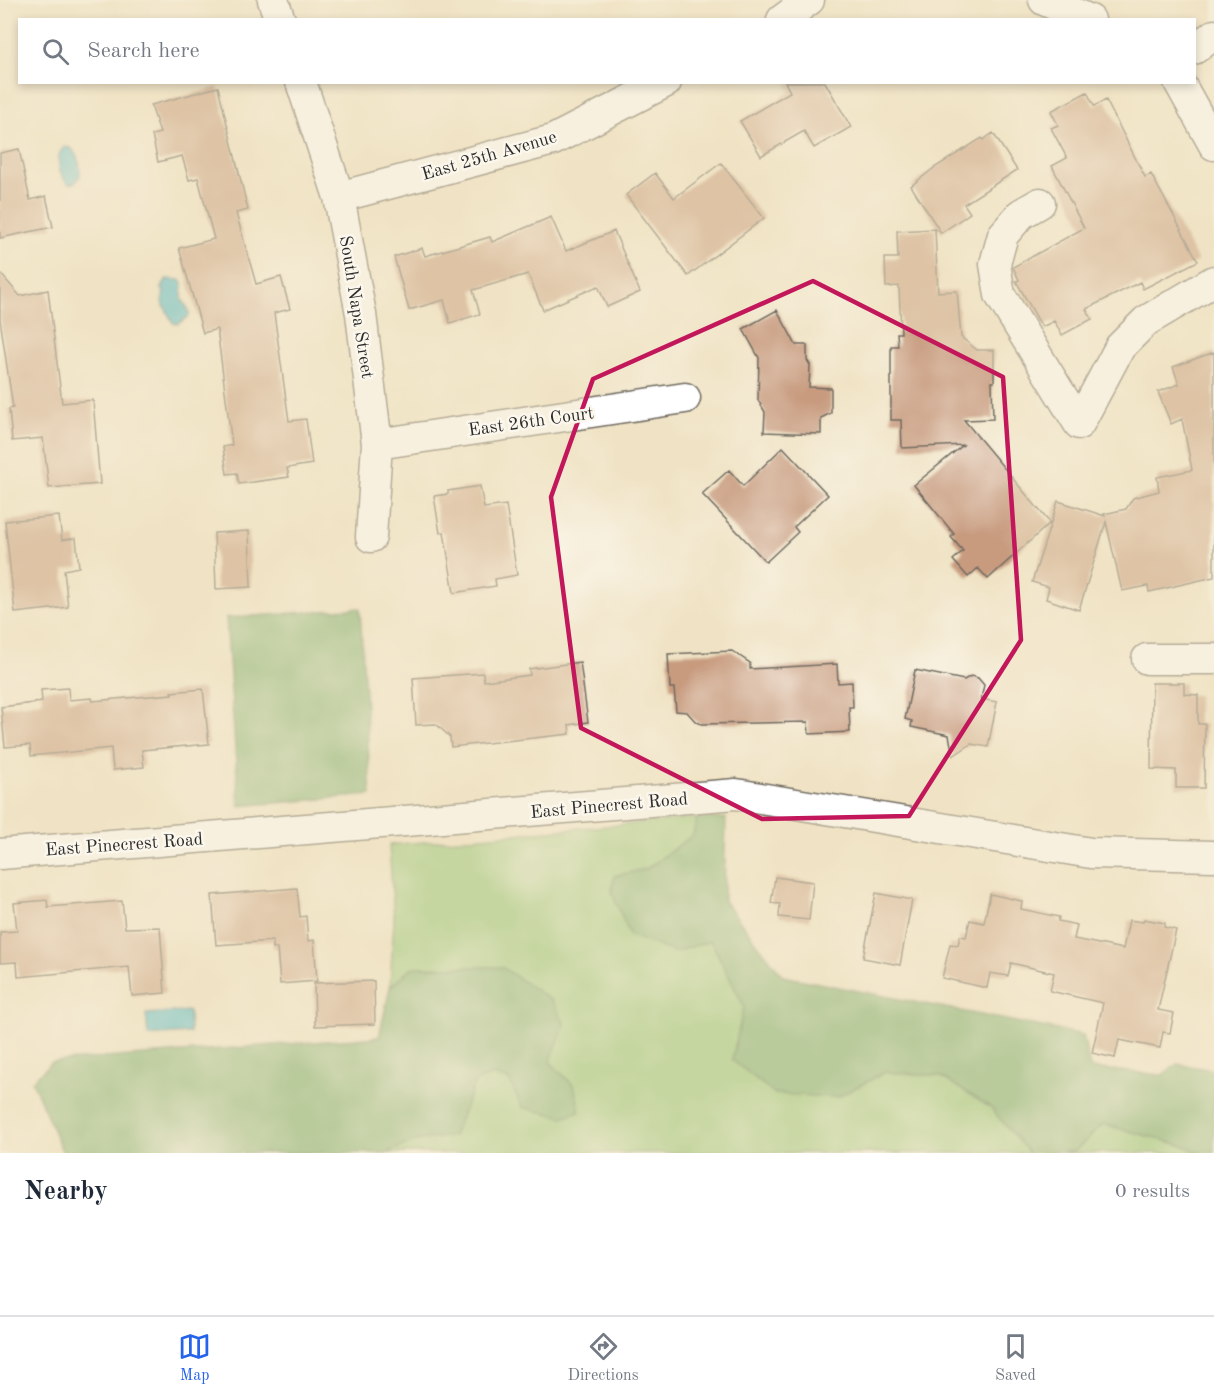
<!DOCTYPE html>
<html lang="en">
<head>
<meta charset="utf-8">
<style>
	:root { --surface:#fff; --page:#f6f6f7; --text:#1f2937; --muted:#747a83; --line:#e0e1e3; --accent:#2563eb }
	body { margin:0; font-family:"Old Standard TT",serif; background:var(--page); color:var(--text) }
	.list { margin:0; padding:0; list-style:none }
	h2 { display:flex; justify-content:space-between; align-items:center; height:78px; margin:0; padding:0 24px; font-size:26px }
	h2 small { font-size:20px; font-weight:400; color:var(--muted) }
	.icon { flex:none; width:33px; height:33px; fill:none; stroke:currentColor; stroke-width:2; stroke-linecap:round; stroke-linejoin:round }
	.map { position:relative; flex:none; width:1214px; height:1153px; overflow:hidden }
	.search { position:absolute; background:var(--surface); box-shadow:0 3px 9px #0003; left:18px; right:18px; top:18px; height:66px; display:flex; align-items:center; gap:15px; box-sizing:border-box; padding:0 21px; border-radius:0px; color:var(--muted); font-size:22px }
	.sheet { height:162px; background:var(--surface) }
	nav { display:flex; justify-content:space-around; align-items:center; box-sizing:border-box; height:84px; border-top:2px solid var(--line); background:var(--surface); font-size:16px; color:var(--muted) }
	nav a { display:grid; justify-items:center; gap:3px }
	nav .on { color:var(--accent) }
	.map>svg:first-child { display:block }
	.green { fill:#93c676; stroke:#5f7850; stroke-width:1.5 }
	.forest { fill:#76ab67; stroke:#506b49; stroke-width:1.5 }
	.water { fill:#4fbaca; stroke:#3d727a; stroke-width:1.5 }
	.building { fill:#c89b7f }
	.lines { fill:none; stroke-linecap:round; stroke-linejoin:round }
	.minor-casing { stroke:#706b61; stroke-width:33 }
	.minor { stroke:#fff; stroke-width:30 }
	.marked { fill:none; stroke:#c2185b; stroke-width:4.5; stroke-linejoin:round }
	.labels { text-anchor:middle; stroke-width:5; stroke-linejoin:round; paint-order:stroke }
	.street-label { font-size:18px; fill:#2b2b2b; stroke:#fbf7ec }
</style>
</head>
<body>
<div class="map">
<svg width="1214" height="1153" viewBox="0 0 1214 1153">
	<rect width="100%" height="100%" fill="#fbf7ec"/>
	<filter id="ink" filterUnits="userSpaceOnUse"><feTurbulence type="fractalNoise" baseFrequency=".0167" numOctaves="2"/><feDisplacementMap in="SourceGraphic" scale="12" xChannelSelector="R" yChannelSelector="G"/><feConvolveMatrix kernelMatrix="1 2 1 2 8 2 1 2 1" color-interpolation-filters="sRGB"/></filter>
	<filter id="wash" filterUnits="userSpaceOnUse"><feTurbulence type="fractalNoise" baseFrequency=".008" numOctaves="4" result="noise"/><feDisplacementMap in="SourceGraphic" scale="24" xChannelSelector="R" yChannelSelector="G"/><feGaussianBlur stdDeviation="1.35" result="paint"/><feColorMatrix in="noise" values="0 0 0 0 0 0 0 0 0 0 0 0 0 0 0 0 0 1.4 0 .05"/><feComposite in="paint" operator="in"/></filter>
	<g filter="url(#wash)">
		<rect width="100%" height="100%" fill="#f0e3c5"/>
		<path class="green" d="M 697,818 L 693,835 L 646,869 L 614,876 L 673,952 L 711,941 L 744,1006 L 838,1097 L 885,1072 L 940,1076 L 990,1107 L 1029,1153 L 385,1153 L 418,1140 L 453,1136 L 475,1082 L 492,1075 L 509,1079 L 574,1086 L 550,1062 L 413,967 L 390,987 L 394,919 L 389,845 Z
			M 1103,1124 L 1185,1146 L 1200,1153 L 1062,1153 L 1075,1151 Z"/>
		<path class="forest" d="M 360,608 L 371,795 L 239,806 L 226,618 Z
			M 697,818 L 726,818 L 724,901 L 783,976 L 1083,1035 L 1090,1068 L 1162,1075 L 1177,1064 L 1214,1070 L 1214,1153 L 1200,1153 L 1185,1146 L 1103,1124 L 1075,1151 L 1029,1153 L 990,1107 L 940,1076 L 885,1072 L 838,1097 L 775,1094 L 732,1060 L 744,1006 L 711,941 L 674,952 L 630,936 L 612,893 L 614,876 L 646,869 L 693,835 Z
			M 413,967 L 502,967 L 552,1001 L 565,1024 L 550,1062 L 574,1086 L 580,1111 L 563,1117 L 522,1107 L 509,1080 L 492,1075 L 475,1082 L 453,1136 L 418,1140 L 385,1153 L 63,1153 L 32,1081 L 52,1062 L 379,1037 L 390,987 Z"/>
		<path class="water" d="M 64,147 L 71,148 C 80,157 87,183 69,184 C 59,176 54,156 64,147 Z
			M 166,279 L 180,280 L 183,283 L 182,299 L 189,311 L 189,316 L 178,324 L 173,323 L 162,302 L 164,290 L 161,289 L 162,285 L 164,285 Z
			M 189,1011 L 190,1033 L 148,1036 L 146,1014 Z"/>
		<g id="blocks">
			<path class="building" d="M 785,82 L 825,82 L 851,127 L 814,148 L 804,131 L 761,156 L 740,121 L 790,92 Z
				M 218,87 L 248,210 L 236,213 L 256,284 L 281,277 L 290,309 L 274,313 L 289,421 L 306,419 L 312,464 L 287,468 L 289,477 L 239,484 L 237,473 L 227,474 L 223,447 L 232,445 L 217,329 L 203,333 L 179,248 L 214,239 L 198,178 L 189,180 L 182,156 L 158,162 L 152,135 L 160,133 L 151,105 Z
				M 1087,92 L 1094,106 L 1106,100 L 1145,177 L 1151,174 L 1198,261 L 1143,289 L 1140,282 L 1086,309 L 1092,319 L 1062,335 L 1054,321 L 1042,327 L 1016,281 L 1019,280 L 1013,267 L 1084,228 L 1052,166 L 1067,158 L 1051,128 L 1058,125 L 1051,111 Z
				M 993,133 L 1017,170 L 964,204 L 970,213 L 941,233 L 911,186 L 934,168 L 982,138 L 983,140 Z
				M 19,149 L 30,200 L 46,196 L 53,227 L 0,238 L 0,153 Z
				M 721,163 L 764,218 L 688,276 L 626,195 L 655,173 L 674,198 Z
				M 551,217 L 566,251 L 614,231 L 640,292 L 607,307 L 598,286 L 543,310 L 528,274 L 473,290 L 480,314 L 450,323 L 444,300 L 409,310 L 394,257 L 422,248 L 425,256 L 490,237 L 492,242 Z
				M 935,229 L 938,292 L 957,291 L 961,337 L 977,350 L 994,350 L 994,382 L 992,382 L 993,419 L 964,420 L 1050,523 L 988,579 L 978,568 L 968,577 L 953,560 L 963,551 L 951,537 L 954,534 L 914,485 L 963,445 L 902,448 L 901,420 L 891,420 L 891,346 L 898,346 L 897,333 L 901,333 L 899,286 L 886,287 L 885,258 L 898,258 L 897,231 Z
				M 0,273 L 20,296 L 48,290 L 62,403 L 93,400 L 100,484 L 49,488 L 43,438 L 12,441 L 9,409 L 13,408 L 0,319 Z
				M 777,310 L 796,345 L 807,345 L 807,360 L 810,365 L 809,387 L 831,388 L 831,413 L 821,418 L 821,434 L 764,432 L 765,412 L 758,400 L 759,358 L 743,329 Z
				M 1214,352 L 1214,577 L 1149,592 L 1148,586 L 1122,591 L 1106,522 L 1079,610 L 1046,599 L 1049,587 L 1032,582 L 1058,501 L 1105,516 L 1104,514 L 1126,509 L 1133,498 L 1159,491 L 1157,477 L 1192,470 L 1182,419 L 1171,424 L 1158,392 L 1179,384 L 1173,367 Z
				M 783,447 L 828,495 L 794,527 L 798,532 L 766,562 L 702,494 L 729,470 L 743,486 Z
				M 480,486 L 484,508 L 506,505 L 517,575 L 495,579 L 496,586 L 454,593 L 444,532 L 440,533 L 434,496 L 448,494 L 448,491 Z
				M 59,516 L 62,540 L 76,538 L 79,567 L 64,570 L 68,607 L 15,613 L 5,521 Z
				M 249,531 L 251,587 L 216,589 L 214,533 Z
				M 732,651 L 750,663 L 750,669 L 837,664 L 838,683 L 852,682 L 853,707 L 849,707 L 850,732 L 809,734 L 808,722 L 701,724 L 695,721 L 687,712 L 676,711 L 674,688 L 670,688 L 668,654 Z
				M 580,662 L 588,722 L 569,725 L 570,734 L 451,747 L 450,737 L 436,724 L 416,725 L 413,678 L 483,673 L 484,681 L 530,675 L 529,669 Z
				M 915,670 L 964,680 L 971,676 L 978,678 L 984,685 L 981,699 L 997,702 L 988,747 L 971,744 L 953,756 L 949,735 L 911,727 L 912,721 L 905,719 Z
				M 1152,683 L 1184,683 L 1184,694 L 1198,695 L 1198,724 L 1205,724 L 1204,788 L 1176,788 L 1176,770 L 1151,769 Z
				M 68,688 L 69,700 L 92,698 L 93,701 L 172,694 L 171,692 L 203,689 L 209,744 L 142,750 L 144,767 L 113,770 L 111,748 L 31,756 L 30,745 L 5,747 L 1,707 L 42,702 L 41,690 Z
				M 775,877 L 813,882 L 809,920 L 779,917 L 780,904 L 771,903 Z
				M 297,888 L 300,917 L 306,916 L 308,941 L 314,940 L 317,981 L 280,984 L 277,948 L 273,948 L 273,941 L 216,945 L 212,895 Z
				M 876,893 L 912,900 L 900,965 L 863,958 Z
				M 990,894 L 1022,901 L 1021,909 L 1059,917 L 1058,921 L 1077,925 L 1074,939 L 1123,949 L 1129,920 L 1143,922 L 1144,919 L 1165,923 L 1164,927 L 1176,930 L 1158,1010 L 1174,1013 L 1170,1033 L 1163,1032 L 1160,1048 L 1119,1040 L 1115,1058 L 1092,1053 L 1103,1003 L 1050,991 L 1054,973 L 1011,963 L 1008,976 L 990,973 L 987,988 L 942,978 L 950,944 L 958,945 L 960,936 L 966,937 L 970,920 L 984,923 Z
				M 47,900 L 48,907 L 122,901 L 125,928 L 160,927 L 165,993 L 132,996 L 129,967 L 18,977 L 17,962 L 0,963 L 0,932 L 17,931 L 14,903 Z
				M 374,981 L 375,1024 L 315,1026 L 314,983 Z"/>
		</g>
	</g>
	<g filter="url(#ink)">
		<use href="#blocks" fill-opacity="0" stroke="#706b61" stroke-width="1.5"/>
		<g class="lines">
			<g class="minor-casing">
				<path id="minor" d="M 273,0 L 280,20
					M 1044,0 L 1090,20
					M 782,20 L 809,0
					M 1194,49 L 1214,35
					M 301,82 L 339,197 L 361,314 L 377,444 L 371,537
					M 1179,82 L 1214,145
					M 339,197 L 553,140 L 666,82
					M 1040,203 L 1021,214 L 1003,235 L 995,264 L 1000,295 L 1079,424 L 1120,347 L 1146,321 L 1214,281
					M 377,444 L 685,398
					M 1147,659 L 1214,659
					M 0,854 L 736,794 L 1091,853 L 1214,856"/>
			</g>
			<use href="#minor" class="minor"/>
		</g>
	</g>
	<path d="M0 0H1214V1153H0ZM 813,281 L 1003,377 L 1021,640 L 909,816 L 762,819 L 581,728 L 551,497 L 593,379 Z" fill="#f0e3c5" fill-opacity=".55" fill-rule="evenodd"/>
	<path class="marked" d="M 813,281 L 1003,377 L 1021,640 L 909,816 L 762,819 L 581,728 L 551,497 L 593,379 Z"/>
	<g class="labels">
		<g class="street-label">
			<text transform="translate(489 155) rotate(-16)" y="6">East 25th Avenue</text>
			<text transform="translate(357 307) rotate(81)" y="6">South Napa Street</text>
			<text transform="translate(531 421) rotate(-8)" y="6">East 26th Court</text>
			<text transform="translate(609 805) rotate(-5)" y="6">East Pinecrest Road</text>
			<text transform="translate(124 844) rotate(-4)" y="6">East Pinecrest Road</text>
		</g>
	</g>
</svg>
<div class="search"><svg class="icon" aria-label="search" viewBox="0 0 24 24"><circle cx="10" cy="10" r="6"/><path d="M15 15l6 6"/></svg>Search here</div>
</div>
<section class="sheet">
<h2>Nearby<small>0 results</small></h2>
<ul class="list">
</ul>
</section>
<nav>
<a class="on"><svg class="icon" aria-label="map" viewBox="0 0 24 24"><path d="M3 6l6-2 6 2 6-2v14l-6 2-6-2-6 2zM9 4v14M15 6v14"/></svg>Map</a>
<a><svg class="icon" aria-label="directions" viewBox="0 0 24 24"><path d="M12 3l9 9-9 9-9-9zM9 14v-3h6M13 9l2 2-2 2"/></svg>Directions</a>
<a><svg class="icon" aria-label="saved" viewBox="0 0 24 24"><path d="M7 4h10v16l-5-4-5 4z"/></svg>Saved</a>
</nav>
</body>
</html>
